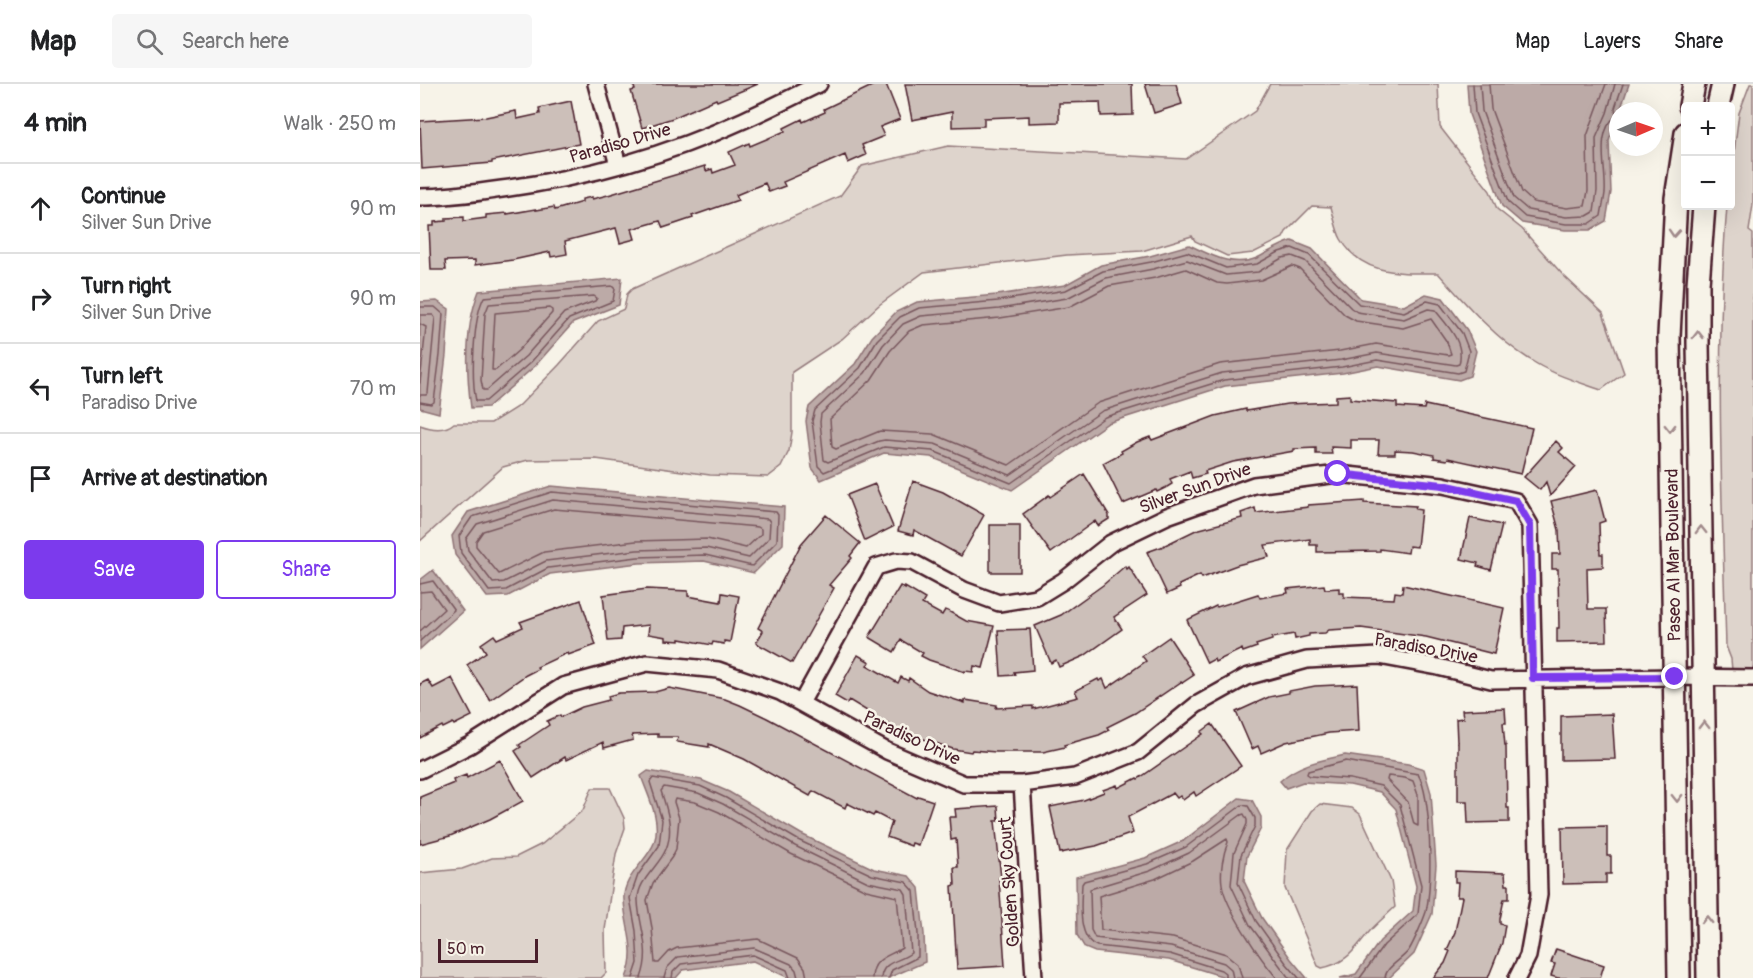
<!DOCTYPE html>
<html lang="en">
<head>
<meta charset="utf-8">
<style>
	:root { --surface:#fff; --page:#f6f6f6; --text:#202124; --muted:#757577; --line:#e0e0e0; --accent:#7c3aed }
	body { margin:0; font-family:Pangolin,sans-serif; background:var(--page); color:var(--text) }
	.controls { position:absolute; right:18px; top:18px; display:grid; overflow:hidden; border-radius:6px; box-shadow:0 6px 24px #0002 }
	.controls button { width:54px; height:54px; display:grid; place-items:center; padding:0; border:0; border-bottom:2px solid var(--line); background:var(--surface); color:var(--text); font:30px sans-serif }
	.compass { position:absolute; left:1189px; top:18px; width:54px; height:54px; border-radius:50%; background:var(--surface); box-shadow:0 6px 24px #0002; rotate:88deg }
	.scale { position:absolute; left:18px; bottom:15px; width:100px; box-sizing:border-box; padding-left:6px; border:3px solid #4a1f2b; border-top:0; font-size:16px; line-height:21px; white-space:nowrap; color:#4a1f2b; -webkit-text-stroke:4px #f7f3e8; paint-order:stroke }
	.stop { position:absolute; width:18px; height:18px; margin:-14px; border:4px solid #7c3aed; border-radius:50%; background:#fff }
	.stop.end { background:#7c3aed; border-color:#fff; box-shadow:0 2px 6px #0008 }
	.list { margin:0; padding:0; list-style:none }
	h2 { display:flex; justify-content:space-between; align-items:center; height:78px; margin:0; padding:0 24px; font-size:26px }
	h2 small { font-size:20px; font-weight:400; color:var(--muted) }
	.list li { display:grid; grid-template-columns:39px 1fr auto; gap:18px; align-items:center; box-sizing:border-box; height:90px; padding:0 24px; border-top:2px solid var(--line) }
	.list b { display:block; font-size:22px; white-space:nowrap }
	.list p { margin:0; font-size:20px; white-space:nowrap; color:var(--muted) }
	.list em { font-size:20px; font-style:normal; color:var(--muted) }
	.actions { display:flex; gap:12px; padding:18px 24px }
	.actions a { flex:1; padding:14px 0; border:2px solid var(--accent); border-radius:6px; text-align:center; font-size:21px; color:var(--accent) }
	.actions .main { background:var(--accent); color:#fff }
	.icon { flex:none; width:33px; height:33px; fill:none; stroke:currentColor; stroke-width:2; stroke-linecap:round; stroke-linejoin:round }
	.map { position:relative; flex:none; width:1333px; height:894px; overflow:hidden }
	header { display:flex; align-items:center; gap:36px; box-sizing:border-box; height:84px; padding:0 30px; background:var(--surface); border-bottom:2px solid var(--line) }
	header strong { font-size:28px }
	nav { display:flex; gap:33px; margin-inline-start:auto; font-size:21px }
	.search { width:420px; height:54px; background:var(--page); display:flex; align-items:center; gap:15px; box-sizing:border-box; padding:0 21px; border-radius:6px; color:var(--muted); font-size:22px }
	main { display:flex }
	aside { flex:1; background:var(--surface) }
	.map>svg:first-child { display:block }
	.green { fill:#ded4cc; stroke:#947a7c; stroke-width:1.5 }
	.water { fill:#bcaaa7; stroke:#8e7275; stroke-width:1.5 }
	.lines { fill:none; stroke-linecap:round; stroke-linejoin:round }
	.shore { stroke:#78575d; stroke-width:1.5 }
	.building { fill:#ccbfb9; stroke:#4a1f2b; stroke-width:1.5 }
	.street-casing { stroke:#4a1f2b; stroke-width:20 }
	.secondary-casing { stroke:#4a1f2b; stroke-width:26 }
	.street { stroke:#f7f3e8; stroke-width:15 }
	.secondary { stroke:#f7f3e8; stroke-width:21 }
	.oneway { stroke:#a0898a }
	.route { stroke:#7c3aed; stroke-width:8 }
	.labels { text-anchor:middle; stroke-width:5; stroke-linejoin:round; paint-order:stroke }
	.street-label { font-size:18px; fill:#4a1f2b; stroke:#f7f3e8 }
</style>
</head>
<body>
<header>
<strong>Map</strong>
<div class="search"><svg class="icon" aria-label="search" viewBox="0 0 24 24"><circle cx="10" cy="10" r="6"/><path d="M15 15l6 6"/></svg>Search here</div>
<nav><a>Map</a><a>Layers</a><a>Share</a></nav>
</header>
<main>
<aside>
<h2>4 min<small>Walk · 250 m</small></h2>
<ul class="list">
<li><svg class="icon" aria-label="ahead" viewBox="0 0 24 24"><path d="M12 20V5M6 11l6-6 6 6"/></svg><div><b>Continue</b><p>Silver Sun Drive</p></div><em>90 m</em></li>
<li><svg class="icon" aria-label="right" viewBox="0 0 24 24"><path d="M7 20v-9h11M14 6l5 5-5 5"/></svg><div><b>Turn right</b><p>Silver Sun Drive</p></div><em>90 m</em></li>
<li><svg class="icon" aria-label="left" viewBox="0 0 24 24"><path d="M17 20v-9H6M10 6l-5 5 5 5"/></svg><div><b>Turn left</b><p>Paradiso Drive</p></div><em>70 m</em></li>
<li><svg class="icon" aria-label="arrive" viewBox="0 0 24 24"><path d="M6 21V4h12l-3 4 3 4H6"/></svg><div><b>Arrive at destination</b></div></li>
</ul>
<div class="actions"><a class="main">Save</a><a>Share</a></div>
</aside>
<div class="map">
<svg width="1333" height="894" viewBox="0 0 1333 894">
	<rect width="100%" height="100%" fill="#f7f3e8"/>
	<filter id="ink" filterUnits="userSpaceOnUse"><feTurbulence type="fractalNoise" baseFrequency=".0167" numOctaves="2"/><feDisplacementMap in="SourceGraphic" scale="12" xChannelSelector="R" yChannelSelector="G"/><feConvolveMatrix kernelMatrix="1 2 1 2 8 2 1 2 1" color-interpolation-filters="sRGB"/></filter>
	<g filter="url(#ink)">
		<path class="green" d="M 850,0 L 1018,0 L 1020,43 L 1070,107 L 1077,125 L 1102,145 L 1143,191 L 1183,229 L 1204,289 L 1181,306 C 1156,297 1131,290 1109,275 C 1075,254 1044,218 1018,189 C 981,189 942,192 921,155 C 916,146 914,133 911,123 L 892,122 L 866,148 L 863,154 L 833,169 L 807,172 L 775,157 L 772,152 L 722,167 L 647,171 L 504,188 L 459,221 L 422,255 L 372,288 L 372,348 L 369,367 L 361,383 L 348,393 L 290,391 L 176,375 L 108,376 L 83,383 L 0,457 L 0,341 C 11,345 24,348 34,339 L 71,339 L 100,321 L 139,281 L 178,237 L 204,225 L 207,210 L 212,205 L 420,112 L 442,82 L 528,62 L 766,75 L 835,27 Z
			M 1330,0 L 1333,0 L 1333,121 L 1329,147 L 1333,150 L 1333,587 L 1312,586 L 1311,575 L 1306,562 C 1302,415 1295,268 1307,122 L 1310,122 L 1311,92 L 1319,29 Z
			M 172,704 L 190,704 L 204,734 L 205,744 L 196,770 L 185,846 L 186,889 L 181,894 L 0,894 L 0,789 L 42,785 L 72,774 L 96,773 L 122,760 L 163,726 Z
			M 900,720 L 932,724 L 940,730 L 971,797 L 975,823 C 967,831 958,838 950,847 C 934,865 928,879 902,884 L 898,882 L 865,804 L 867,766 L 892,727 Z"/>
		<path class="water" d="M 1047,0 L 1209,0 L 1200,27 L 1198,27 L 1189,57 L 1191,108 L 1186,137 L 1170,146 L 1145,146 L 1102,139 L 1082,122 L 1049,30 Z
			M 872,157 L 892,165 L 941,215 L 984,222 L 1006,210 L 1023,214 L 1047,246 L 1056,267 L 1050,292 L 1039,296 L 958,282 L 923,289 L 805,302 L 688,339 L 592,406 L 511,373 L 464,369 L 401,396 L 392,384 L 386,337 L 389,323 L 435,280 L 452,253 L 476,228 L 497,218 L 577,211 L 645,201 L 681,181 L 730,172 L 769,161 C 791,171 812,184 837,174 C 849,168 859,161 872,157 Z
			M 202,194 L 199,221 L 153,239 L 115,282 L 68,323 L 51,324 C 46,286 45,242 59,207 Z
			M 17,217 L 29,225 L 26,271 L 19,329 L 0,324 L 0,218 Z
			M 131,402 L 364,423 L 363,460 L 334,489 L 284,477 L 219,479 L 130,490 L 88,512 L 67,513 L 35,471 L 32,452 L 48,428 Z
			M 13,486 L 43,527 L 0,565 L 0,496 Z
			M 925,671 L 988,680 L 1004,685 L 1011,709 L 1016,781 L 1012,830 L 994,870 L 969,894 L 920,894 L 936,890 L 960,857 L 993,827 L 996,802 L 976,725 L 960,708 L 930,701 L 883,698 L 866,704 L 860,697 C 878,680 902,676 925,671 Z
			M 228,687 L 281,696 L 309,708 L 381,750 L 454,785 L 489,792 L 499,804 L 504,850 L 505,878 L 468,894 L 369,894 L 333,877 L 263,886 L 256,894 L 206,894 C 218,865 205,845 204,816 C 202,793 228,776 234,759 C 242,737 228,712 221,692 Z
			M 819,714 L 832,716 L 841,733 L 841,744 L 827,772 L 824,797 L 842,834 L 871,875 L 887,894 L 808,894 L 749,876 L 675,868 L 665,864 L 657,851 L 656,793 L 725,774 L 763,757 Z"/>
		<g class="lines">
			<path class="shore" d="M 1053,0 L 1055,29 L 1088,118 L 1105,133 L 1146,140 L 1169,140 L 1181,132 C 1182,125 1184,117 1185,109 C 1187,85 1174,49 1196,32 L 1195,24 L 1203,0
				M 1060,0 L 1062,27 L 1094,114 L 1108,126 L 1146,133 L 1167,132 L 1174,128 L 1177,107 L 1176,54 L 1187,29 L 1195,0
				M 1069,0 L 1071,25 L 1102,108 L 1113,118 L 1147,124 L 1165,122 L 1168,107 L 1167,52 L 1186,0
				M 872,164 L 889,171 L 939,220 L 984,228 L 1007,217 L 1020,220 L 1042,249 L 1049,267 L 1044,287 L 1038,289 L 957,276 L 922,283 L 804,296 L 685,333 L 591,399 L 513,367 L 464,363 L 404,388 L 398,382 L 392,337 L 395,326 L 440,284 L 457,256 L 480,233 L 499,224 L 578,217 L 646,206 L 683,187 L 731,178 L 767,168 L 806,184 L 837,180 L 859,168 Z
				M 872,172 L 885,177 L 931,224 L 937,228 L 984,235 L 1008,225 L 1015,226 C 1028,242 1045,259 1039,280 L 1036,281 L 957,269 L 921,276 L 802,289 L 682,327 L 590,391 L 515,360 L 465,356 L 459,357 L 408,378 L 404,376 L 400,338 L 401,330 L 445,289 L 463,261 L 483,240 L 501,232 L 579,225 L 647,214 L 686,194 L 733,185 L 767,176 L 806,191 L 838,188 L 862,174 Z
				M 872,182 L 880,185 L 925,231 L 936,237 L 983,244 L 1011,235 L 1027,258 L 1031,270 L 1028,271 L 956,260 L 920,267 L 800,280 L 678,319 L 589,381 L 513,350 L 460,347 L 416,365 L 412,363 L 410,335 L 451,296 L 470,267 L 489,247 L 503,241 L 580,234 L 649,223 L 689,202 L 735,194 L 766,185 L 797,199 L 807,200 L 841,196 Z
				M 192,202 L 195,205 L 193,217 L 149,235 L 111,278 L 66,317 L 56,317 C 51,293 53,234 64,213 Z
				M 174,212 L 177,214 L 175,217 L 144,229 L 106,272 L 67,306 L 63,306 L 61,296 L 65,230 L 69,220 Z
				M 0,223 L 15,223 L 23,230 L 20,271 L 14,318 L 11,320 L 0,318
				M 129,224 L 132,226 L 132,229 L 99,266 L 76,286 L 72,286 L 75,229 Z
				M 0,231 L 13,231 L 15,234 L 8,309 L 6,311 L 0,311
				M 0,240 L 6,243 L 0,299
				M 132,408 L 356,428 L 358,431 L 357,457 L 332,482 L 285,471 L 218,473 L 128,484 L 86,506 L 69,507 L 41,469 L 39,452 L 52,433 Z
				M 133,416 L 348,435 L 350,438 L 349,454 L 329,474 L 286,464 L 217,466 L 126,477 L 84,498 L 73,499 L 48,466 L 46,455 L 57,440 Z
				M 134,425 L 338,443 L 341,445 L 341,450 L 326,464 L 287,455 L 216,457 L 124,468 L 79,490 L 56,462 L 56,457 L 63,447 Z
				M 0,500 L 13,497 L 34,526 L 0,557
				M 0,508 L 11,507 L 24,525 L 0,547
				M 968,692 L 985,694 L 993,697 L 998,711 L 998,742 L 994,740 L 988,718 L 967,696 Z
				M 213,894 L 218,879 L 216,847 L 210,814 L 218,791 L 239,762 L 242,736 L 230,698 L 233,694 L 280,702 L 306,714 L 378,756 L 452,791 L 486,798 L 494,807 L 498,850 L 498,873 L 472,886 L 469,894
				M 221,894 C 232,865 219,844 218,817 C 217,796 239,783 246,765 C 254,746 247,725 241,707 L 244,703 L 278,709 L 303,720 L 375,762 L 448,798 L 483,805 L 486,810 L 491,869 C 480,878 463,876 461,894
				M 244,894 L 247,884 L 258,873 L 334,864 L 371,880 L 376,886 L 378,894
				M 252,894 L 253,888 L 261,880 L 333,871 L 367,886 L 370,894
				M 387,894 L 385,884 L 378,874 L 338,855 L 257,864 L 249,868 L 239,879 L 235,879 L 232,844 L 227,816 L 233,799 L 252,773 L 256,765 L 259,734 L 254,718 L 255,715 L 275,718 L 299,728 L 371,770 L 446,806 L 477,813 L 482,864 C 468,873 453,873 452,894
				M 805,894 L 805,889 L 801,886 L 750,870 L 677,862 C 657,855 661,818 662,800 L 664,797 L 727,780 L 766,763 L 822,721 L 828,722 L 835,734 L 835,742 L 821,771 L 818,799 L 836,837 L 866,879 L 879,894
				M 813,894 L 811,885 L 804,879 L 751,863 L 675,854 L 671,846 L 670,805 L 730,787 L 769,769 L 821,731 L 824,730 L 827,736 L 827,740 L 814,769 L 811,801 L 830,841 L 869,894
				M 822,894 L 818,880 L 806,870 L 753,854 L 681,846 L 679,812 L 735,795 L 773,777 L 807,755 L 808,758 C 803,770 800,787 802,800 C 805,823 841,876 857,894
				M 940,894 L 964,861 L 998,830 L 1001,801 L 980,721 L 961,702 L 930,695 L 890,692 L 887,690 L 888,687 L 926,677 L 998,690 C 1012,713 1012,801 1006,828 C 1003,837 994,858 989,866 C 982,876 966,882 965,894"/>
		</g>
		<path class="building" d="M 213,0 L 338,0 L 297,17 L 296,15 L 253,34 L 222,44 L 211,7 L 215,6 Z
			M 456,0 L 466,0 L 480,35 L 460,43 L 464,52 L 442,61 L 446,71 L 428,79 L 425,71 L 363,98 L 365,102 L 349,108 L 345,99 L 316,111 L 318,116 L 272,132 L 273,134 L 243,144 L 240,137 L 212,145 L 215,155 L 200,159 L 196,144 L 145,157 L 147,170 L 131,173 L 130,168 L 93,176 L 55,181 L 55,176 L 25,177 L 26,186 L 11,186 L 9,142 L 14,142 L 14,138 L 26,137 L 26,134 L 44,133 L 44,137 L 66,134 L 66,131 L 87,129 L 87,130 L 116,125 L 116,126 L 134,123 L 135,126 L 162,118 L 162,115 L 172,113 L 172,115 L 188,111 L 285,82 L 286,87 L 292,85 L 293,89 L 315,81 L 309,68 L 329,59 L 330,62 L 349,54 L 365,47 L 364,44 L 382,35 L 383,38 L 405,28 L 404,25 Z
			M 485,0 L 712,0 L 713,31 L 681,32 L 680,18 L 639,19 L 639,38 L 609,39 L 609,32 L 564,34 L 564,42 L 532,43 L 532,28 L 492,36 Z
			M 725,0 L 756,0 L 762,20 L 734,29 Z
			M 151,17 L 159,60 L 72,77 L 72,79 L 2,85 L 0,37 L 66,33 L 96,27 L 97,35 L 120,30 L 119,24 Z
			M 930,311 L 930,315 L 977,319 L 977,323 L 1004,325 L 1005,321 L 1112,344 L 1101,390 L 1028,374 L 1027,376 L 1014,374 L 1014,371 L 993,367 L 975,366 L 975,370 L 958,370 L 959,356 L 931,356 L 931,364 L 911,363 L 912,370 L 896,370 L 896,364 L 874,365 L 874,367 L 813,378 L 785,387 L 786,390 L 772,394 L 770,387 L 750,395 L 752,400 L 747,403 L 737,408 L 736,406 L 703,420 L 683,379 L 702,369 L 701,367 L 717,358 L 730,353 L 732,356 L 795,332 L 826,325 L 826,327 L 867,320 L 916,318 L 916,312 Z
			M 1136,357 L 1143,364 L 1139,368 L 1156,383 L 1130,412 L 1126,398 L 1120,406 L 1104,393 Z
			M 664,390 L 689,431 L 689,435 L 678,442 L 675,437 L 631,469 L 603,430 L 629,411 L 630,413 Z
			M 493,397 L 523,408 L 564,431 L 541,472 L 494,446 L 493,451 L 478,447 Z
			M 455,400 L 473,443 L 445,457 L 427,411 Z
			M 1177,406 L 1185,437 L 1179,439 L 1180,470 L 1183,470 L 1183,483 L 1167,484 L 1168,525 L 1186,525 L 1187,557 L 1137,558 L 1137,544 L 1139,544 L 1138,485 L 1132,485 L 1132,470 L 1140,470 L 1139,446 L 1131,417 Z
			M 944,417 L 944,419 L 996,422 L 995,425 L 1001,426 L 997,463 L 989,462 L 988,469 L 960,465 L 960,467 L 897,468 L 897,461 L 890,461 L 890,455 L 845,461 L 849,473 L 817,481 L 782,494 L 780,491 L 759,501 L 760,504 L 747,510 L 727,468 L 741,463 L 776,446 L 822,434 L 821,429 L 835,424 L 836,429 L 888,423 L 888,421 Z
			M 406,431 L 440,459 L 430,472 L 432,474 L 409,501 L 414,504 L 372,579 L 336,559 L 343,547 L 338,544 L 381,460 Z
			M 1050,434 L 1082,441 L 1071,486 L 1057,482 L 1058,479 L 1041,475 Z
			M 570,441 L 600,441 L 600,488 L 570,488 Z
			M 705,482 L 707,485 L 709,483 L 727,511 L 694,533 L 702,545 L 664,572 L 639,583 L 636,576 L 631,579 L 615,542 L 641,531 L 683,501 Z
			M 904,501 L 905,505 L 919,504 L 919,509 L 924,509 L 924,513 L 974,515 L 975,508 L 982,509 L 983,501 L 1084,524 L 1074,570 L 1006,553 L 941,544 L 909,546 L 905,549 L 889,550 L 889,552 L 875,555 L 874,550 L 852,554 L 852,556 L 836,561 L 837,563 L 823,568 L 822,565 L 795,578 L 794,575 L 787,579 L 767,536 L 796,522 L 797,523 L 838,510 L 840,514 L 868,509 L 867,505 Z
			M 480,502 L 485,505 L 485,503 L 505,515 L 502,520 L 522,531 L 525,526 L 528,527 L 546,537 L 574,542 L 563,584 L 554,582 L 553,588 L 545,587 L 545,588 L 509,576 L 501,572 L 503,569 L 481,556 L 474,568 L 449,553 Z
			M 227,505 L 268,507 L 268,512 L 301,518 L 302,509 L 319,512 L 310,558 L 304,557 L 304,560 L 293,558 L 292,561 L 260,555 L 260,557 L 246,556 L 246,553 L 228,550 L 229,541 L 202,544 L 201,556 L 188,557 L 183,511 Z
			M 161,516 L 176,561 L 148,571 L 147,569 L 117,583 L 118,585 L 106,591 L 70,616 L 47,581 L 66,568 L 61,560 L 74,551 L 77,555 L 103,543 L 100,538 Z
			M 610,545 L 613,586 L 594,588 L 595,591 L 581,592 L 578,546 Z
			M 749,553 L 774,591 L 762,599 L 761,598 L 715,629 L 687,643 L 689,646 L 679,651 L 644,661 L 645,663 L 623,668 L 576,668 L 552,666 L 551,668 L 533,665 L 483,648 L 464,638 L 463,640 L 450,633 L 452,630 L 429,616 L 427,619 L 415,612 L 438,571 L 450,578 L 447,581 L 478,599 L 481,593 L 488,597 L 489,594 L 508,607 L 545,619 L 545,616 L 577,621 L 576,624 L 613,622 L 613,625 L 658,613 L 655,607 L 678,595 L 679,597 L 683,595 L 687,604 L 726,577 L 722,572 Z
			M 32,594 L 52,632 L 34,641 L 33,639 L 23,644 L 22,642 L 0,654 L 0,600 L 8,596 L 13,604 Z
			M 937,600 L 939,647 L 909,649 L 866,658 L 841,669 L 838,662 L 832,665 L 816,628 L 849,613 L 869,609 L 869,607 L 895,602 Z
			M 249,604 L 305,615 L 320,621 L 347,634 L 497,714 L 498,712 L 513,717 L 498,761 L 492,759 L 491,762 L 467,753 L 472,738 L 455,729 L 453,732 L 427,719 L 425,724 L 393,707 L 390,712 L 324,675 L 289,660 L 289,663 L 257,658 L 258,653 L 238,653 L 238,650 L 212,651 L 213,656 L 184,664 L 183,658 L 146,676 L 145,673 L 113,694 L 95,667 L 101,663 L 99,661 L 129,641 L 127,637 L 140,631 L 141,633 L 162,623 L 189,616 L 188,612 L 199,609 L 235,608 Z
			M 1085,624 L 1086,639 L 1083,639 L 1085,662 L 1086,662 L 1087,724 L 1089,724 L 1089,738 L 1048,739 L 1047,717 L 1038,717 L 1038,658 L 1037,658 L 1036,635 L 1043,634 L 1042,626 Z
			M 1192,630 L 1195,675 L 1141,676 L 1141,632 Z
			M 792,640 L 821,682 L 776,712 L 774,708 L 763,716 L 760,712 L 757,714 L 753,709 L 708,733 L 713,749 L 676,762 L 640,769 L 630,723 L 664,716 L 684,708 L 683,706 L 697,701 L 698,704 L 717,694 L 718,695 L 783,650 L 781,648 Z
			M 80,676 L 103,717 L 70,735 L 30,752 L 0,760 L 0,713 L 34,699 L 33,696 L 46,691 L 47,694 Z
			M 578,722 L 579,737 L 575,737 L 581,794 L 579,794 L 585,882 L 537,885 L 532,802 L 535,801 L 534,783 L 538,783 L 536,755 L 531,756 L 529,733 L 536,733 L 535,725 Z
			M 1187,742 L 1187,772 L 1191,772 L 1191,790 L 1186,790 L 1186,799 L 1143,800 L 1142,743 Z
			M 1035,787 L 1085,789 L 1086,801 L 1089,801 L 1089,815 L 1084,815 L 1080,835 L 1080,840 L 1085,841 L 1082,859 L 1068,894 L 1013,894 L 1025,879 L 1030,867 L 1027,866 L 1035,848 L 1042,813 L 1037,813 L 1038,798 L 1035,798 Z
			M 1136,865 L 1184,881 L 1180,894 L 1138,894 L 1131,892 L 1135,880 L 1131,879 Z"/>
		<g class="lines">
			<g class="street-casing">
				<path id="street" d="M 176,0 L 198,81
					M 0,113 C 28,113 55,109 82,105 C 165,94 248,71 324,36 C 349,25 374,12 399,0
					M 381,619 L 456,483 L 476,477 L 492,478 L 544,506 L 579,519 L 617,513 L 643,497 L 691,459 L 747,432 L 834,401 L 918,390 L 1023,401 L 1096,417 L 1110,441 L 1119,811 L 1108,872 L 1097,894
					M 0,686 L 50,661 L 143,602 L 227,579 L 298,586 L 360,608 L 467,667 L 544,700 L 602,700 L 655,693 L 718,668 L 776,621 L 826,593 L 887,576 L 959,572 L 1018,583 L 1071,596 L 1255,593 L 1333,594
					M 602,700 L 614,894"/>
			</g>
			<g class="secondary-casing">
				<path id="secondary" d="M 1270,22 L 1274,0
					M 1298,22 L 1303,0
					M 1284,122 L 1278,200 L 1278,259 L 1288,894
					M 1259,894 L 1249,252 L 1256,114 L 1266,49"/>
			</g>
			<use href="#street" class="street"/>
			<use href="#secondary" class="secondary"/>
		</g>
		<defs><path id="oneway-chevron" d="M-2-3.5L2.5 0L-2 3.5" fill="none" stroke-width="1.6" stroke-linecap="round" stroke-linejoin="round" transform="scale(1.5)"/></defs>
		<g class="oneway">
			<use href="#oneway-chevron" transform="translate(1254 149) rotate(94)"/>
			<use href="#oneway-chevron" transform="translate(1278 251) rotate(-90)"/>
			<use href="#oneway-chevron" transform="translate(1250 344) rotate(89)"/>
			<use href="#oneway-chevron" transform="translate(1281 446) rotate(-91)"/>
			<use href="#oneway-chevron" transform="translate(1284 641) rotate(-91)"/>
			<use href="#oneway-chevron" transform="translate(1257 714) rotate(89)"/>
			<use href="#oneway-chevron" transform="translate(1287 836) rotate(-91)"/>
		</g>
	</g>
	<g class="lines" filter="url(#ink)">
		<path class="route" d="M 918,390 L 1023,401 L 1096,417 L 1110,441 L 1113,594 L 1255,593"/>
	</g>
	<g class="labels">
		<g class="street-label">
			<text transform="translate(200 59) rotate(-16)" y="6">Paradiso Drive</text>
			<text transform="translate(775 404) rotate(-20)" y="6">Silver Sun Drive</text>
			<text transform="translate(1253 471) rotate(-91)" y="6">Paseo Al Mar Boulevard</text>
			<text transform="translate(1006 564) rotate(10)" y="6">Paradiso Drive</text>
			<text transform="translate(492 654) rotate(25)" y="6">Paradiso Drive</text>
			<text transform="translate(589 798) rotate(-94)" y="6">Golden Sky Court</text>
		</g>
	</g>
</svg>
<div class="controls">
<button>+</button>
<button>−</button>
</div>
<svg class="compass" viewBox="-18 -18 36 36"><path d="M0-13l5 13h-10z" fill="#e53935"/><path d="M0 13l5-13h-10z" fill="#757577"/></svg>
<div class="scale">50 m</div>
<div class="stop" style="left:918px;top:390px"></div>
<div class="stop end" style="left:1255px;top:593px"></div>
</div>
</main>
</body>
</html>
